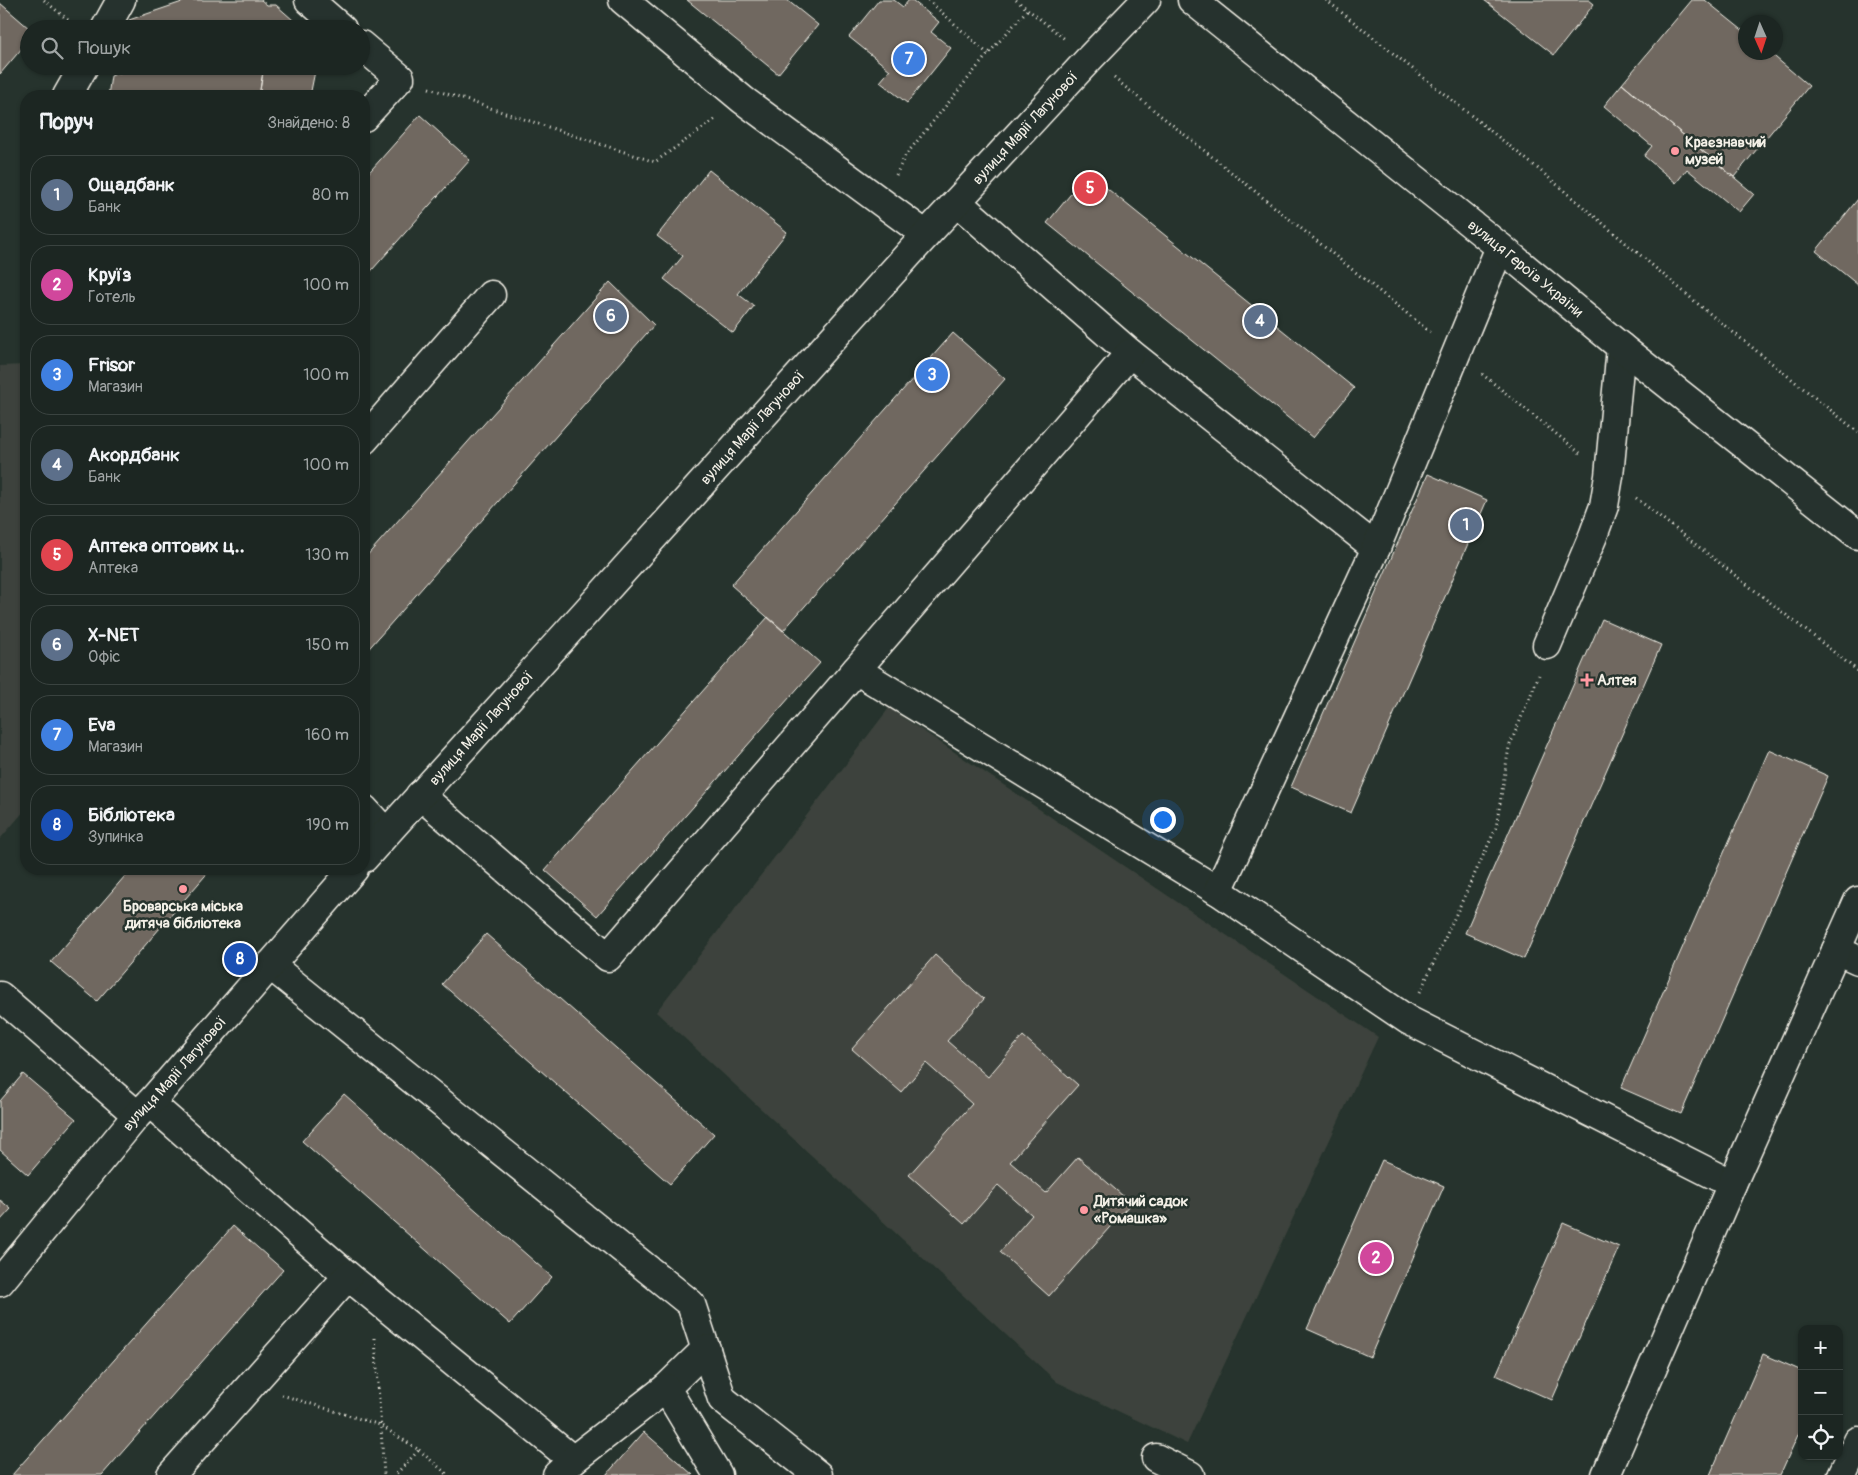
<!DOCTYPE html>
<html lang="uk">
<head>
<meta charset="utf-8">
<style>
	:root { --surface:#1c2622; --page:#252e2a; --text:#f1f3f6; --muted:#a0a5a5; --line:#3a4340; --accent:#d93025 }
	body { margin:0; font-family:Pangolin,sans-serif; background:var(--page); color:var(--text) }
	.controls { position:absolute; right:15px; bottom:15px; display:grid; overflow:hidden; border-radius:10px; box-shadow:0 1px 4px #0004 }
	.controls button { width:45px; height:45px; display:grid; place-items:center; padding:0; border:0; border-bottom:1px solid var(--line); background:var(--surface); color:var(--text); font:25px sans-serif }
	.compass { position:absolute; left:1738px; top:15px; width:45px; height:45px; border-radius:50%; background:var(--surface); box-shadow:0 1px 4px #0004; rotate:177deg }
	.you { position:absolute; left:1162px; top:819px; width:18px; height:18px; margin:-12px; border:4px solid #fff; border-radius:50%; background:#1a73e8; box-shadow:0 0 0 8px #1a73e833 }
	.badge { display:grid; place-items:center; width:32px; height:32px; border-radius:50%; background:var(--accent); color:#fff; font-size:16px; font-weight:700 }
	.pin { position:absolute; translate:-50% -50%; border:2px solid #fff; box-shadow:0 1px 5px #0006 }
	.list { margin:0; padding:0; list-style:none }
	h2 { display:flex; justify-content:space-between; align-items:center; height:65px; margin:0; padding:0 20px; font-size:21px }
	h2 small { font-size:16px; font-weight:400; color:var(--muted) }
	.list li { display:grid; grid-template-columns:32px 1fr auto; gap:15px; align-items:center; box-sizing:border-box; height:80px; margin:0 10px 10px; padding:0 10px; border:1px solid var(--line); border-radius:20px }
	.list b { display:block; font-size:19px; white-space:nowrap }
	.list p { margin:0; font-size:16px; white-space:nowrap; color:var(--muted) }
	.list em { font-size:16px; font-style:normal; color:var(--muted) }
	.icon { flex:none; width:28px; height:28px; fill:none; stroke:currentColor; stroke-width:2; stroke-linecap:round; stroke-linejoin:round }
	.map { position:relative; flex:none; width:1858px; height:1475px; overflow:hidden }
	.search { position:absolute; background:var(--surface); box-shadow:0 1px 4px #0004; left:20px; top:20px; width:350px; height:55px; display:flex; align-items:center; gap:12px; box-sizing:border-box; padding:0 18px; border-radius:28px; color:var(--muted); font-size:19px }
	.panel { position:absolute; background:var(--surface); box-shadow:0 1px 4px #0004; left:20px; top:90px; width:350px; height:785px; border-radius:20px }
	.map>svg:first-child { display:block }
	.built { fill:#3c433c }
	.building { fill:#706860; stroke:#f4f1e8 }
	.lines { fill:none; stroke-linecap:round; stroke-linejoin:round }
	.minor-casing { stroke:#f4f1e8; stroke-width:31 }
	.major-casing { stroke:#f4f1e8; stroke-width:31 }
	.path { stroke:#f4f1e8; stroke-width:3; stroke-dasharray:1 4; stroke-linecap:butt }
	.minor { stroke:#26332d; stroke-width:28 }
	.major { stroke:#26332d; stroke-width:28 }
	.poi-dot { fill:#ff9aa2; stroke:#26332d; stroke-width:2 }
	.labels { text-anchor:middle; stroke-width:5; stroke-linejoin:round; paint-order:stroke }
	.street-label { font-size:15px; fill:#f4f1e8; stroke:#26332d }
	.poi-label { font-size:15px; font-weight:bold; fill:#f4f1e8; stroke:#26332d; text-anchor:start }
</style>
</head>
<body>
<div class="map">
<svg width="1858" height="1475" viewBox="0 0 1858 1475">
	<rect width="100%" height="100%" fill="#26332d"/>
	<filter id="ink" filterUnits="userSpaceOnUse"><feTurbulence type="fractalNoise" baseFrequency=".02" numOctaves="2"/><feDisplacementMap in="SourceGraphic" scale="10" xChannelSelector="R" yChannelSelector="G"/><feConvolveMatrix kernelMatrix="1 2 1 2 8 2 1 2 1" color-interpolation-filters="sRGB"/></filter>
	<g filter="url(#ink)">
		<path class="built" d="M 26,365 L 26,809 L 0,839 L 0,366 Z
			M 889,708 L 1378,1037 L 1187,1444 L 1057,1382 L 656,1012 Z"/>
		<path class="building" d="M 188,0 L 261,0 L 267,5 L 276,5 L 293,20 L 293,29 L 133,29 L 129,20 Z
			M 687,0 L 787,0 L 818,25 L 778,74 Z
			M 879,0 L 894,0 L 903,7 L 909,0 L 912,0 L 939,22 L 931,32 L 951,48 L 907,103 L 880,82 L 890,70 L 849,37 Z
			M 1484,0 L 1589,0 L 1594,4 L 1554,55 Z
			M 1692,0 L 1705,0 L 1746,33 L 1746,52 L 1769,52 L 1809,86 L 1734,177 L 1622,84 Z
			M 0,3 L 30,29 L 29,29 L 29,40 L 0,74 Z
			M 139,66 L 264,66 L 259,96 L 108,96 L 111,76 Z
			M 264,66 L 316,66 L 310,96 L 259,96 Z
			M 1622,84 L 1754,194 L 1739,212 L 1687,169 L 1676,183 L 1644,156 L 1652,146 L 1604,106 Z
			M 420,115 L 470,160 L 364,279 L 364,178 Z
			M 709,170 L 787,232 L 738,294 L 754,306 L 733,333 L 664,279 L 683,256 L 657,236 Z
			M 1088,173 L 1354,388 L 1313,438 L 1047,223 Z
			M 1858,199 L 1858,285 L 1816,251 Z
			M 610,282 L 654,325 L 364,654 L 364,559 Z
			M 953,333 L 1005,379 L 783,631 L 731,585 Z
			M 1428,474 L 1487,500 L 1351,813 L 1291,787 Z
			M 768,617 L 820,663 L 597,916 L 545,870 Z
			M 1602,619 L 1661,645 L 1524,959 L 1465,933 Z
			M 1769,750 L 1828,776 L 1681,1114 L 1621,1088 Z
			M 131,869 L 211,869 L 97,1001 L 51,962 Z
			M 486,934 L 714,1134 L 670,1184 L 442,984 Z
			M 935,955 L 984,999 L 947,1041 L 988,1077 L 1023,1036 L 1078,1085 L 1010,1162 L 1046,1193 L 1078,1157 L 1131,1203 L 1049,1296 L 1000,1252 L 1032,1215 L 998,1185 L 964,1224 L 909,1175 L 972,1104 L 926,1063 L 901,1092 L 852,1049 Z
			M 23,1074 L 76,1119 L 28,1175 L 0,1150 L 0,1101 Z
			M 344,1094 L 552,1277 L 510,1324 L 302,1141 Z
			M 1382,1160 L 1444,1186 L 1370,1357 L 1307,1329 Z
			M 0,1200 L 11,1209 L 0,1221 Z
			M 1563,1223 L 1619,1247 L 1552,1400 L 1496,1375 Z
			M 233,1226 L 283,1270 L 102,1475 L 12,1475 Z
			M 1763,1354 L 1802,1371 L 1802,1426 L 1780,1475 L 1710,1475 Z
			M 644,1432 L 693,1475 L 606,1475 Z"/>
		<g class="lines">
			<g class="minor-casing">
				<g id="minor">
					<path d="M 309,0 L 342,29"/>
					<path d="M 623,0 L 743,100 L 926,235"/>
					<path d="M 105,29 L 121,0"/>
					<path d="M 361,45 L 400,78 L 364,117"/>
					<path d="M 67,96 L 84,66"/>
					<path d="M 957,202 L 1130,353 L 1376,548"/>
					<path d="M 364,440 L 491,295"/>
					<path d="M 1547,645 L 1593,536 L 1604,506 L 1609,476 L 1621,347"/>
					<path d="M 856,670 L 1218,891 L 1408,1020 L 1732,1184"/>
					<path d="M 420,795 L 608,957 L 1130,353"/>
					<path d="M 364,809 L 386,833"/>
					<path id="s1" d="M 364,858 L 926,235 L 1089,59 L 1146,0"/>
					<path d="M 1218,891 L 1376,548 L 1500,247"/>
					<path d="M 1836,950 L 1858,960"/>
					<path d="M 270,965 L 691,1304 L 722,1399 L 818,1475"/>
					<path d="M 0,996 L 137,1115"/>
					<path d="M 150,1103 L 348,1276 L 573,1460"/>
					<path id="s2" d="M 0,1282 L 137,1115 L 150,1103 L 354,869"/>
					<path d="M 706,1349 L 666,1388 L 718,1475"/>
					<path d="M 1156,1458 L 1190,1475"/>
					<path d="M 171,1475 L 348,1276"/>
					<path d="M 557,1475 L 573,1460 L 666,1388"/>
					<path d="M 1606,1475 L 1732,1184 L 1858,901"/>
					<path d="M 1842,1475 L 1858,1441"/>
				</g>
			</g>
			<g class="major-casing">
				<g id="major">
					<path id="s3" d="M 1192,0 L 1500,247 L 1621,347 L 1858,535"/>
				</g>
			</g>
			<path class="path" d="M 44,0 L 74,25
				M 928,0 L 988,54
				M 1016,0 L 1066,40
				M 1326,0 L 1536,167 L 1704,309 L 1858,432
				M 1114,78 L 1430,332
				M 429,88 L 655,162 L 717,118
				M 896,175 L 905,156 L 988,54 L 1028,9
				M 1482,374 L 1580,453
				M 1636,498 L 1858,671
				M 1420,992 L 1496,828 L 1509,747 L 1539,675
				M 375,1338 L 384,1475
				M 282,1395 L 380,1425 L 419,1450 L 395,1475
				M 419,1450 L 448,1475"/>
			<use href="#minor" class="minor"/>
			<use href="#major" class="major"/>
		</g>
	</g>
	<g class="poi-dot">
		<circle cx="1675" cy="151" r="5"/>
		<path d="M1584.5 672.5h5v5h5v5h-5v5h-5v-5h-5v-5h5z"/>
		<circle cx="183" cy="889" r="5"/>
		<circle cx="1084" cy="1210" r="5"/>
	</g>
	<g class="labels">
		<g class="street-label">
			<text dy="5" stroke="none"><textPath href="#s1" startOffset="985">вулиця Марії Лагунової</textPath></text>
			<text dy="5" stroke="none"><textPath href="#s3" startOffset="428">вулиця Героїв України</textPath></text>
			<text dy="5" stroke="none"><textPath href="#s1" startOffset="580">вулиця Марії Лагунової</textPath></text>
			<text dy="5" stroke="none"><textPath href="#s1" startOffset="175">вулиця Марії Лагунової</textPath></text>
			<text dy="5" stroke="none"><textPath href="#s2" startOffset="272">вулиця Марії Лагунової</textPath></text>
		</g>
		<g class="poi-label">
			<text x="1685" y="147">Краєзнавчий<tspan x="1685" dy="17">музей</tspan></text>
			<text x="1597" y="685">Алтея</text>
			<text x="183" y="911" text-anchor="middle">Броварська міська<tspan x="183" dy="17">дитяча бібліотека</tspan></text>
			<text x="1094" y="1206">Дитячий садок<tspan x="1094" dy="17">«Ромашка»</tspan></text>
		</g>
	</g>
</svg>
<div class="controls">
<button>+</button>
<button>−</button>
<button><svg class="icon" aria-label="locate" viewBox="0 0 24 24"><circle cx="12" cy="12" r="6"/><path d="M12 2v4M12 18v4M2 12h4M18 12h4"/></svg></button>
</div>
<svg class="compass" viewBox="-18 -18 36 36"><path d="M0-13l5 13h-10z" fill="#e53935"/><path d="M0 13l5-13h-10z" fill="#a0a5a5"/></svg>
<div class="you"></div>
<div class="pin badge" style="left:1466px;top:525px;background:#5c6f8a">1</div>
<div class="pin badge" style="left:1376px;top:1258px;background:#d1479c">2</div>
<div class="pin badge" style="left:932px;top:375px;background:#3f7fe0">3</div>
<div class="pin badge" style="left:1260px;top:321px;background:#5c6f8a">4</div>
<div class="pin badge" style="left:1090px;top:188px;background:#e0444e">5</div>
<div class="pin badge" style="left:611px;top:316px;background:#5c6f8a">6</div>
<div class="pin badge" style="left:909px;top:59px;background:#3f7fe0">7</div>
<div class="pin badge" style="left:240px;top:959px;background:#1a4fb4">8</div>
<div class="search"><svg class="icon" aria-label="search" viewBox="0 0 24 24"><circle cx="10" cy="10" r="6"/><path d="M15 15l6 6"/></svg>Пошук</div>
<section class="panel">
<h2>Поруч<small>Знайдено: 8</small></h2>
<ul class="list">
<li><span class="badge" style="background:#5c6f8a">1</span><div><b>Ощадбанк</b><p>Банк</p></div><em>80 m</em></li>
<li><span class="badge" style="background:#d1479c">2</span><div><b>Круїз</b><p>Готель</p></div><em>100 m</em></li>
<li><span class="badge" style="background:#3f7fe0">3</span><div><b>Frisor</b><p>Магазин</p></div><em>100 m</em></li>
<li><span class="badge" style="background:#5c6f8a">4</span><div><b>Акордбанк</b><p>Банк</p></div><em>100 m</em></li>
<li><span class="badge" style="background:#e0444e">5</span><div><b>Аптека оптових ц‥</b><p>Аптека</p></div><em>130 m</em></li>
<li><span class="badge" style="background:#5c6f8a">6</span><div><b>Х-NET</b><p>Офіс</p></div><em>150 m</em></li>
<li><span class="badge" style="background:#3f7fe0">7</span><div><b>Eva</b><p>Магазин</p></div><em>160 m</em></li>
<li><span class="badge" style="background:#1a4fb4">8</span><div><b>Бібліотека</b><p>Зупинка</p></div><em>190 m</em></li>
</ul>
</section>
</div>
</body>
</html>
